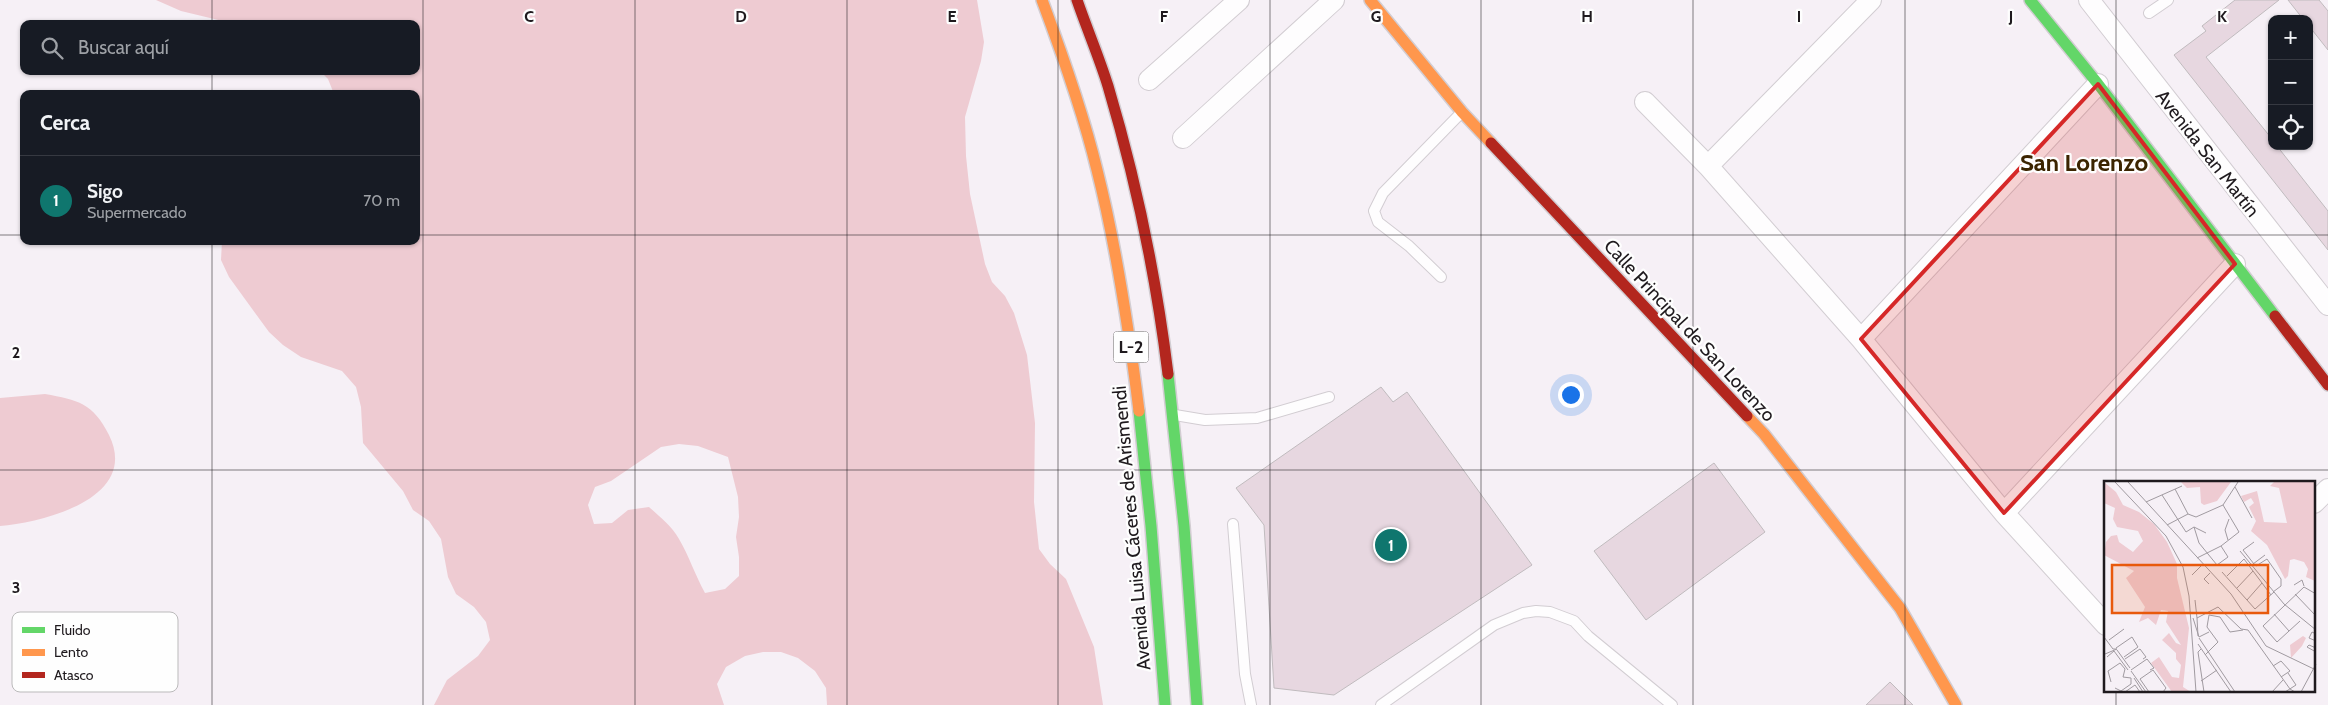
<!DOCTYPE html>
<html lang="es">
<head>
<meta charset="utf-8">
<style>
	:root { --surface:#171b24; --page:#242831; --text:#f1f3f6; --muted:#9ea1a6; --line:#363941; --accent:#0f766e }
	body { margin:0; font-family:Cabin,sans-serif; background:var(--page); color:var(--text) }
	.controls { position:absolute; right:15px; top:15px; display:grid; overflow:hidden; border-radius:10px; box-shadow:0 1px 4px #0004 }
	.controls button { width:45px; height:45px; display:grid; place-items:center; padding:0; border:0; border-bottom:1px solid var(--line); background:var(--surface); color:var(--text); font:25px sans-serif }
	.you { position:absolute; left:1570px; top:394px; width:18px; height:18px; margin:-12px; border:4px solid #fff; border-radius:50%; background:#1a73e8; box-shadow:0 0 0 8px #1a73e833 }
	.badge { display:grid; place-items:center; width:32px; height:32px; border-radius:50%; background:var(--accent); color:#fff; font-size:16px; font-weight:700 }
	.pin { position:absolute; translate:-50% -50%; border:2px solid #fff; box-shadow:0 1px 5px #0006 }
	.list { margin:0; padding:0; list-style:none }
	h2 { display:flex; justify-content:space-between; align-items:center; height:65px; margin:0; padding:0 20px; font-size:21px }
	h2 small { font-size:16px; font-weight:400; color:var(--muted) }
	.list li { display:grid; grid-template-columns:32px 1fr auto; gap:15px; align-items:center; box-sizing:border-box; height:90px; padding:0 20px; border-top:1px solid var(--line) }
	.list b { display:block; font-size:19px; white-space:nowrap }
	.list p { margin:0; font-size:16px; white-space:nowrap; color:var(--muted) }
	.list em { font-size:16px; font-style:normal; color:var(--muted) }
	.icon { flex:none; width:28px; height:28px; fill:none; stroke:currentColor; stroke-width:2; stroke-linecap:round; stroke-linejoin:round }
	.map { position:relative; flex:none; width:2328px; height:705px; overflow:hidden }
	.search { position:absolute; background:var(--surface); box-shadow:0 1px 4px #0004; left:20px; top:20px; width:400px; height:55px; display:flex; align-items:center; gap:12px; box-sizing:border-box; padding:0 18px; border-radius:10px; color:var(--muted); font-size:19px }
	.panel { position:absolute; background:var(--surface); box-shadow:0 1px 4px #0004; left:20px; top:90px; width:400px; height:155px; border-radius:10px }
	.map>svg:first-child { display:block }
	.green { fill:#eecbd2; fill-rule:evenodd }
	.building { fill:#e7d7e0; stroke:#c0bbbe }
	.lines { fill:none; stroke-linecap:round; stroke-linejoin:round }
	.lane-casing { stroke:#d2cdd2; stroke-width:12 }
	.street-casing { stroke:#d2cdd2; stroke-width:22 }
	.fast-casing { stroke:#d2cdd2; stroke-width:14 }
	.slow-casing { stroke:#d2cdd2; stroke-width:14 }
	.jam-casing { stroke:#d2cdd2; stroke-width:14 }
	.lane { stroke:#fefdfe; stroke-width:10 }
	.street { stroke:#fefdfe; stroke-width:20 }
	.fast { stroke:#63d668; stroke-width:11 }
	.slow { stroke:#ff974d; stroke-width:11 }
	.jam { stroke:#b3261e; stroke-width:11 }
	.marked { fill:#d62828; fill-opacity:0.2; stroke:#d62828; stroke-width:4; stroke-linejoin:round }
	.grid { fill:none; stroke:#1f1a1e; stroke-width:1; stroke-opacity:0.55 }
	.labels { text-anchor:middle; stroke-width:4.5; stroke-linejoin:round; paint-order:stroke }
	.shield { fill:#fefefe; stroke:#625e61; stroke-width:1 }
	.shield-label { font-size:18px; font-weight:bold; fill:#1f1a1e }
	.street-label { font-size:19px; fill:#1f1a1e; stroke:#fefefe }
	.district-label { font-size:24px; font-weight:bold; fill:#3b2400; stroke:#fefefe }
	.inset-road { fill:none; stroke:#a09aa0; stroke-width:1 }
	.view { fill:#e8590c; fill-opacity:0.15; stroke:#e8590c; stroke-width:2.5 }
	.inset-edge { fill:none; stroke:#1f1a1e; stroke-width:2.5 }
	.key { fill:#fefefe; stroke:#bbbabb; stroke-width:1 }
	.key-label { font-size:14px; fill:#1f1a1e }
	.grid-label { font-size:16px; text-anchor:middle; font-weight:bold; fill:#1f1a1e; stroke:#fefefe; stroke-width:4.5; stroke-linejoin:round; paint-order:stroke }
</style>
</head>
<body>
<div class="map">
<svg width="2328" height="705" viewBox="0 0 2328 705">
	<rect width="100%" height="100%" fill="#f6f0f6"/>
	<path class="green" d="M 156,0 L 977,0 L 984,42 L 981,61 L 965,117 L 966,156 L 970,194 L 985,264 L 992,282 L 1005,296 L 1014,313 L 1027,355 L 1035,423 L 1034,502 L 1039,549 L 1050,564 L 1066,579 L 1094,647 L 1103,705 L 827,705 L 826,688 L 815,671 L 798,658 L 781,652 L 763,652 L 745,656 L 726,667 L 717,684 L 724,705 L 434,705 L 447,680 L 478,656 L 490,640 L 486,622 L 474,607 L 456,594 L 448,577 L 441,539 L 429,521 L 413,510 L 403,491 L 363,443 L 361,407 L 356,387 L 342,371 L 301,357 L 283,345 L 269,332 L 229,277 L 221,260 L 222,241 L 416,241 L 416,94 L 334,94 L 328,79 L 320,71 L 416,71 L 416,24 L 235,24 L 181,11 ZM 679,444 L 698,446 L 728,457 L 738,497 L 739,517 L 736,537 L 739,557 L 739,576 L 725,589 L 705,593 C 695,575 689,556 679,539 C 672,526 660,517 649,507 L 628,510 L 612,523 L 594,524 L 588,505 L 595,487 L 611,481 L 661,447 Z
		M 45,394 C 78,400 93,403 109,435 C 140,498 45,522 0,526 L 0,398 Z"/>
	<path class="building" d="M 2235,0 L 2279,0 L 2206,57 L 2272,139 L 2272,146 L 2277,146 L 2328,211 L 2328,250 L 2174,55 L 2206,31 L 2202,26 Z
		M 2288,0 L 2319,0 L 2328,11 L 2328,50 L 2309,26 L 2309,19 L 2303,19 Z
		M 1381,387 L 1393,402 L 1407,392 L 1532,565 L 1334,695 L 1274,688 L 1264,525 L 1236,488 Z
		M 1714,463 L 1765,532 L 1646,620 L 1594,551 Z
		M 1890,682 L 1913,705 L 1866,705 Z"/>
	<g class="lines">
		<g class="lane-casing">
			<path id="lane" d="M 2149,13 L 2168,0
				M 1441,277 L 1409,246 L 1378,222 L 1374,211 L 1383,193 L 1461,113
				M 1175,415 L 1205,420 L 1257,418 L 1329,397
				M 1233,524 L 1245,674 L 1251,705
				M 1381,705 L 1494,625 L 1523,613 L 1536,611 L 1550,612 L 1574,621 L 1588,636 L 1672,705"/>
		</g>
		<g class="street-casing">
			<path id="street" d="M 2089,0 L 2328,305
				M 1149,80 L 1239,0
				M 1645,102 L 1708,166 L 1861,339 L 2004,513 L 2106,625
				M 1183,138 L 1334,0
				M 1708,166 L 1871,0
				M 1861,339 L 2098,84
				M 2314,503 L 2328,489
				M 2004,513 L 2235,264"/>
		</g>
		<g class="fast-casing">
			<path id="fast" d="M 2030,0 L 2098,84 L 2275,316
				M 1168,374 L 1184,526 L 1197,705
				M 1139,411 L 1151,526 L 1165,705"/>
		</g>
		<g class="slow-casing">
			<path id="slow" d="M 1042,0 C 1063,56 1083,112 1097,170 C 1117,249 1129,330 1139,411
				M 1370,0 L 1462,112 L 1491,143
				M 1747,416 L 1764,434 L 1900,608 L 1956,705"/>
		</g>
		<g class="jam-casing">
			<path id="jam" d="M 1077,0 C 1087,29 1099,57 1108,86 C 1136,180 1156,276 1168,374
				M 1491,143 L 1747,416
				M 2275,316 L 2328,385"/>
		</g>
		<use href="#lane" class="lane"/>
		<use href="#street" class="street"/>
		<use href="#fast" class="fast"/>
		<use href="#slow" class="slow"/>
		<use href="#jam" class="jam"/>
	</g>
	<path class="marked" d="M 2098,84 L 2235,264 L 2004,513 L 1861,339 Z"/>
	<path class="grid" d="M 212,0 L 212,24M 423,0 L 423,705M 635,0 L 635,705M 847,0 L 847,705M 1058,0 L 1058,705M 1270,0 L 1270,705M 1481,0 L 1481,705M 1693,0 L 1693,705M 1905,0 L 1905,705M 2116,0 L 2116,482M 212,71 L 212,94M 0,235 L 24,235M 416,235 L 2328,235M 212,241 L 212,705M 0,470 L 2328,470M 2116,691 L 2116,705"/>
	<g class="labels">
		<rect class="shield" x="1113.5" y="331.5" width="35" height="31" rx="4"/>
		<g class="shield-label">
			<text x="1131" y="353">L-2</text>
		</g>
		<g class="street-label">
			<text transform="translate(2208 153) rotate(52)" y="7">Avenida San Martín</text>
			<text transform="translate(1690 330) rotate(47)" y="7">Calle Principal de San Lorenzo</text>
			<text transform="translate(1131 528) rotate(-95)" y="7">Avenida Luisa Cáceres de Arismendi</text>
		</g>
		<g class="district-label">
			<text x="2084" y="171">San Lorenzo</text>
		</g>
	</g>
	<g transform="translate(2104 481)">
		<rect width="211" height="211" fill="#f6f0f6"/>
		<path d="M 0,1 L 12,11 L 19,24 L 35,31 L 50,43 L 63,61 L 73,83 L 73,97 L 85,147 L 79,206 L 87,211 L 68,211 L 47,182 L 55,176 L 68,196 L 75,197 L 77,184 L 72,178 L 72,172 L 58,159 L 65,152 L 72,162 L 77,164 L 62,141 L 64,130 L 57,129 L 52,144 L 44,137 L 35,141 L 41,126 L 22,97 L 30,90 L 0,74 L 2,61 L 7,55 L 13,54 L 15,61 L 29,71 L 39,60 L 34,50 L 13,46 L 9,38 L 11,27 L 0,22 ZM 77,1 L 127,1 L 113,20 L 100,24 L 97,22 L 96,6 L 83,7 ZM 170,1 L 211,1 L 211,100 L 202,96 L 204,88 L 200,81 L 190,78 L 186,79 L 184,95 L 181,98 L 163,64 L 147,50 L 152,40 L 145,26 L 150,22 L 147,17 L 140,21 L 137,15 L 153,10 L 160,41 L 183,42 L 175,7 L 166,5 ZM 199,155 L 202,157 L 198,165 L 187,177 L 186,164 Z" fill="#eecbd2"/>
		<path class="inset-road" d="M 11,1 L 62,55 L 79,86 L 85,115 L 92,211M 24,1 L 127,113 L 162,165 L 212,189M 131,6 L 148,37M 71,8 L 84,33 L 92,36 L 119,24 L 134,1M 58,14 L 82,51 L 90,46 L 102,52M 42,21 L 78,5M 63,44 L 84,33M 90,46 L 95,62 L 113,84 L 124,76 L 117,65M 124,59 L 121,49 L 125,38M 150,61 L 139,69 L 150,83M 136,70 L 180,123 L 212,149M 93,77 L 117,65 L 135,51 L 119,24M 149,83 L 161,74M 152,85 L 163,78 L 177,98 L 177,105 L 169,111M 118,91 L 151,128 L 170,111M 88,94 L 99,83M 123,95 L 140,78 L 167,114M 105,103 L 100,98 L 106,92M 190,104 L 198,99 L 200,105M 133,107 L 149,90M 191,113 L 212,135M 91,119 L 93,137M 143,119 L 158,102M 170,133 L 185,150M 89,137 L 95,156 L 105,151M 196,140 L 173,161 L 159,145 L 200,106 L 212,113M 212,153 L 208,151 L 205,157 L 212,160M 94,155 L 93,137 L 114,126 L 137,148 L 144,149 L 186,208 L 191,211M 0,156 L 9,168 L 13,168 L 1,173M 95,157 L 131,211M 5,159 L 20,148M 94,163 L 127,211M 12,167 L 28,156 L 34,166 L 20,176M 212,167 L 205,164 L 203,166 L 212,171M 97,168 L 94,171 L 100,211M 13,169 L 26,187M 101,174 L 114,161 L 103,146 L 105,134 L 116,136 L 126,151 L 139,149M 3,176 L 10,170 L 24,189M 21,178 L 36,168 L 42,176 L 39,178M 169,185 L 177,180 L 186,190 L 177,196M 27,189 L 43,178 L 50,187 L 46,189M 27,190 L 42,211M 30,197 L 39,211M 97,200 L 113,189M 7,201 L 4,190 L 16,182 L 21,188 L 19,196 L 27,197 L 27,203 L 17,210 L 11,207M 21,211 L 31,204 L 36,211M 45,211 L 36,198 L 49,189 L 62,207 L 59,211M 168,211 L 179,199M 181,211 L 192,204 L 184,192M 197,211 L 212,183"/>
		<path class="view" d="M 8,84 L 164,84 L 164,132 L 8,132 Z"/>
		<rect width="211" height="211" class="inset-edge"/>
	</g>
	<rect x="12" y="612" width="166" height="80" rx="8" class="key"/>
	<rect x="22" y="627" width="23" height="6" fill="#63d668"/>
	<rect x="22" y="649" width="23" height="7" fill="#ff974d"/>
	<rect x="22" y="672" width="23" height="6" fill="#b3261e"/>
	<g class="key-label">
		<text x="54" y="635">Fluido</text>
		<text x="54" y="657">Lento</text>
		<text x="54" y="680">Atasco</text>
	</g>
	<g class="grid-label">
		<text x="529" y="22">C</text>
		<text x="741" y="22">D</text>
		<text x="952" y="22">E</text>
		<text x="1164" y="22">F</text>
		<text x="1376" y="22">G</text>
		<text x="1587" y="22">H</text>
		<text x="1799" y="22">I</text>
		<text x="2011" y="22">J</text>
		<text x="2222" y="22">K</text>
		<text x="16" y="358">2</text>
		<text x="16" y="593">3</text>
	</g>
</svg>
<div class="controls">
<button>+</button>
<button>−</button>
<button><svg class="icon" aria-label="locate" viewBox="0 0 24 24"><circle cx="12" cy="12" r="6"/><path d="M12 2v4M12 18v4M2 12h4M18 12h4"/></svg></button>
</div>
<div class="you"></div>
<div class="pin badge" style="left:1391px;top:545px">1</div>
<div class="search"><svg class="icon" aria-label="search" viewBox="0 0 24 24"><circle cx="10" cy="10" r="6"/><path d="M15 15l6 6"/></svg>Buscar aquí</div>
<section class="panel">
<h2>Cerca<small></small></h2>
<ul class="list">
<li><span class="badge">1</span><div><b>Sigo</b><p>Supermercado</p></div><em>70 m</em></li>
</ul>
</section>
</div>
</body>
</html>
